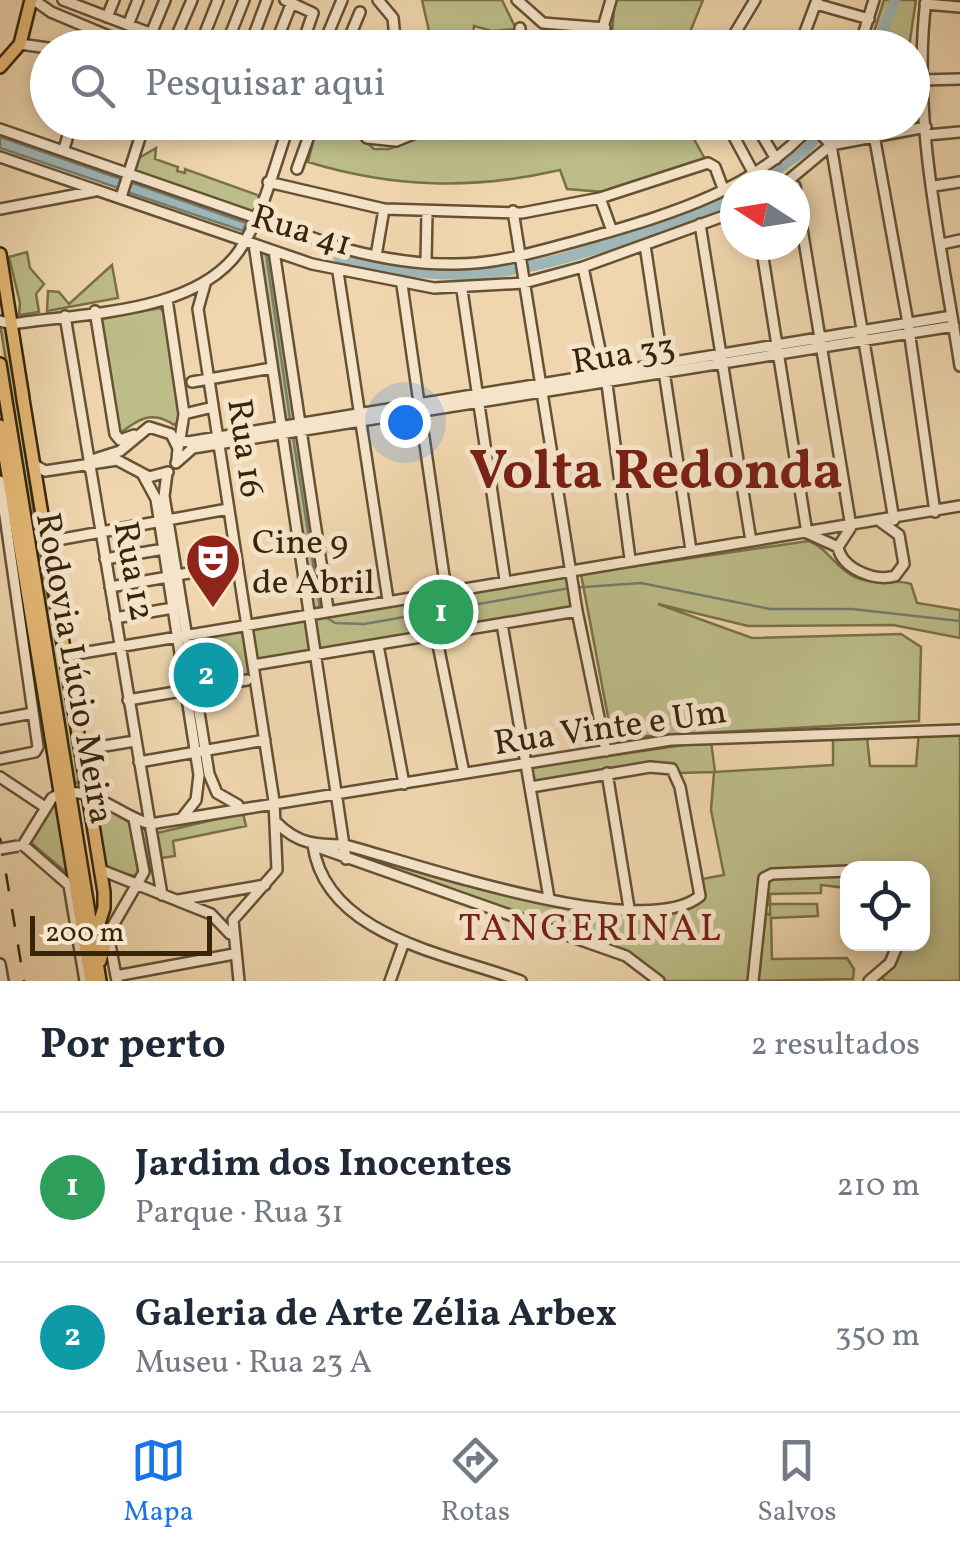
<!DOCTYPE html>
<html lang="pt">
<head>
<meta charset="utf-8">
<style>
	:root { --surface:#fff; --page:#f2f2f3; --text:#1f2937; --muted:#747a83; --line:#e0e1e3; --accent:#1a73e8 }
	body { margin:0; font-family:Vollkorn,serif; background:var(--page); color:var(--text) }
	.controls { position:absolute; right:30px; bottom:30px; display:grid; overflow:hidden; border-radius:20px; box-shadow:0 5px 15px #0003 }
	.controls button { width:90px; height:90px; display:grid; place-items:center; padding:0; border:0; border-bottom:2px solid var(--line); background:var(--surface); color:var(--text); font:50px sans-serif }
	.compass { position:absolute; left:720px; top:170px; width:90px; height:90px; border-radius:50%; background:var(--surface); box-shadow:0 5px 15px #0003; rotate:282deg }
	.scale { position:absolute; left:30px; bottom:25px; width:182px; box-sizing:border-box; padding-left:10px; border:5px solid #37250a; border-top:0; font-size:28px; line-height:35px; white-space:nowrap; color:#37250a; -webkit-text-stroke:8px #f5e4ca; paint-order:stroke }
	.you { position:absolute; left:405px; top:422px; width:35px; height:35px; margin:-25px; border:8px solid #fff; border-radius:50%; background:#1a73e8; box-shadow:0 0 0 15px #1a73e833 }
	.badge { display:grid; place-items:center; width:65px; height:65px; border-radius:50%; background:var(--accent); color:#fff; font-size:32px; font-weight:700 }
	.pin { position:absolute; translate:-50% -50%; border:5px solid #fff; box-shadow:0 2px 10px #0006 }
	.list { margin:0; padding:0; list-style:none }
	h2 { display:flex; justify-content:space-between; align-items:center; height:130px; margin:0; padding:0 40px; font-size:42px }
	h2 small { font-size:32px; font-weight:400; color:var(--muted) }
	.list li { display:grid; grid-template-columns:65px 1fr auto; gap:30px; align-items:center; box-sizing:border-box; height:150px; padding:0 40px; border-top:2px solid var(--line) }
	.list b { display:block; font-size:38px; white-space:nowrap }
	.list p { margin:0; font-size:32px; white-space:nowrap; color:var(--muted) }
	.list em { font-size:32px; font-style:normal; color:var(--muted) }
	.icon { flex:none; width:55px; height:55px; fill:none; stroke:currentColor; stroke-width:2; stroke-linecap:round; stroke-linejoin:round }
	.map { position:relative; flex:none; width:960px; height:981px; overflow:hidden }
	.search { position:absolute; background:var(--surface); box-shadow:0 5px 15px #0003; left:30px; right:30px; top:30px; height:110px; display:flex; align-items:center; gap:25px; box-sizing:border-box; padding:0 35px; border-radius:55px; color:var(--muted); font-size:38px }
	.sheet { height:430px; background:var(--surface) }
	nav { display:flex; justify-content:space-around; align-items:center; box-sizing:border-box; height:140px; border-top:2px solid var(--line); background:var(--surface); font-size:28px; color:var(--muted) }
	nav a { display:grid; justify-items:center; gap:5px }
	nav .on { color:var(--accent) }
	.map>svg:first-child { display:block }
	.green { fill:#bcbd88; stroke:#7a7149; stroke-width:2.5 }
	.water { fill:#9fb6b6; stroke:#757c71; stroke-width:2.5 }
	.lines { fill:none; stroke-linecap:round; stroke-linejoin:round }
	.stream { stroke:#757c71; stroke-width:2.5 }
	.river { stroke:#9fb6b6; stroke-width:11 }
	.minor-casing { stroke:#655133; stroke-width:14 }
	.major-casing { stroke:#37250a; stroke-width:16 }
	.minor { stroke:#f5e4ca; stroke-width:9 }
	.major { stroke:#e8bb77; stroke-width:11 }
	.rail { stroke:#37250a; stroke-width:2.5; stroke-dasharray:18 18; stroke-linecap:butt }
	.minor-bridge-casing { stroke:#655133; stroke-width:14; stroke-linecap:butt }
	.minor-bridge { stroke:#f5e4ca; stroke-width:9 }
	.labels { text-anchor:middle; stroke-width:10; stroke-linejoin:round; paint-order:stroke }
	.street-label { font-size:35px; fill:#37250a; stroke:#f5e4ca }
	.poi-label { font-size:35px; fill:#37250a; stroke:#f5e4ca; text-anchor:start }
	.neighbourhood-label { font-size:38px; letter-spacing:2.5px; fill:#7a1f14; stroke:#f5e4ca }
	.town-label { font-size:55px; font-weight:bold; fill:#7a1f14; stroke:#f5e4ca }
</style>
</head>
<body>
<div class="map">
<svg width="960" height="981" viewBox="0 0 960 981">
	<rect width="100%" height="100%" fill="#efd6ae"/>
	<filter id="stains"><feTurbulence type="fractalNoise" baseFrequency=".002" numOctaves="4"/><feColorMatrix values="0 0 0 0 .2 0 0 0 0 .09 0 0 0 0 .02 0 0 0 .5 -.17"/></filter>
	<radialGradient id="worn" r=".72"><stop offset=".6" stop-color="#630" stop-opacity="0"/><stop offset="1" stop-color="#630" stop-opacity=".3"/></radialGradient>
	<path class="green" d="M 422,0 L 502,0 L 516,29 L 492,31 L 474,26 L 471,47 L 446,47 L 444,37 L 431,40 Z
		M 615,0 L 703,0 L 684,47 L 602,48 L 612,32 Z
		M 884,0 L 916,0 L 909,47 L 869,47 Z
		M 318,122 L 354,131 L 374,149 L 389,149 L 460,123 L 685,123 L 705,159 L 604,192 L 567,189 L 560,170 C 473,190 393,188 308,162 Z
		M 156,148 L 155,159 L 178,167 L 177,171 L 185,173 L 185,169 L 263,197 L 255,217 L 129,171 L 132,162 Z
		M 254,244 L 274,251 L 299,424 L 280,427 Z
		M 27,252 L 30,268 L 44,284 L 36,294 L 39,312 L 19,315 L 20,303 L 9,257 Z
		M 112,265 L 118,298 L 47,311 L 48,291 L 59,292 L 69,304 Z
		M 160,308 L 167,316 L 181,420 L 174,425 C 152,409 137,420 119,434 L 100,319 Z
		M 0,324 L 7,325 L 39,549 L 82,787 L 73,780 Z
		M 300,431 L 328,609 L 570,568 L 577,611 L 253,665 L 255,679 L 195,688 L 186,635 L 309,612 L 281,434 Z
		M 809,541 C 829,549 835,568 855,577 C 875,586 892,578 911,584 L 917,603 L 960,610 L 960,638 L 893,625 L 748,626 L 658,604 L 752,638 L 901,634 L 921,647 L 919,721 L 612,738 L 581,574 Z
		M 919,731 L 960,735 L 960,981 L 885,981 L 879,975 L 899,944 L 922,944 L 922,868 L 776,871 L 761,876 L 749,981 L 664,981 L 632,955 L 351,856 L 354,851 L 604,913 C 630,916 687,920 704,895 L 702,879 L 724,875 L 711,810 L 714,772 L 677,773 L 671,765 L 661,763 L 539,783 L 533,781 L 532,767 L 711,741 L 715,772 L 833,765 L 833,739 L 867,737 L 870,766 L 916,766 Z
		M 92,800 L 132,824 L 142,869 L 137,877 L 104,867 Z
		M 57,803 L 69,873 L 68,874 L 30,842 L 51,805 Z
		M 243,813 L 246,826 L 173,841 L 175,856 L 161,858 L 157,833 Z
		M 847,872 L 847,888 L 821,885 L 821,893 L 770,894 L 770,904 L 817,904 L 818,916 L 771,918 L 772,959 L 847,958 L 854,969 L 853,979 L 754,981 L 759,911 L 770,915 L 770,904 L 759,906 L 766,878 Z"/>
	<path class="water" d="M 0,137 L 121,179 L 118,188 L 0,148 Z
		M 130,182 L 246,223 L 243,231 L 127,192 Z"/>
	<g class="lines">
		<path class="stream" d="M 266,254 L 290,419
			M 293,437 L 321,614 L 335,623 L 364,624 L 570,588 L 641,583 L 770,609 L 852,609 L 960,621"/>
		<path class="river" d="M 876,48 L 895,0
			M 754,185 L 805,150 L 831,122
			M 339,258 C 458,289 529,273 642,233 C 673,222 706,213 735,196"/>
		<g class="minor-casing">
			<path id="minor" d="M 34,0 L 51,12 L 137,48
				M 63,0 L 189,48
				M 285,0 L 313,13 L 301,48
				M 378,0 L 393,18 L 396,48
				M 517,0 L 543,23 L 605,28
				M 926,0 C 911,120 942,247 960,366
				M 816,4 L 869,19
				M 925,4 L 960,7
				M 107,17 L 114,0
				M 128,25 L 138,0
				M 520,28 L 521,48
				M 151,34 L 165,0
				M 174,42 L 192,0
				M 20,44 L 48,48
				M 93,48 L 98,32
				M 199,48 L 218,0
				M 225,48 L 244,0
				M 249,48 L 267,0
				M 274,48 L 292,2
				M 322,48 L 342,0
				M 345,48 L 360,12
				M 597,48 L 611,0
				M 726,48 L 755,0
				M 799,48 L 817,0
				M 859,48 L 874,0
				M 922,80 L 960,79
				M 357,122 L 367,138 L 396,141 L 442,122
				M 726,122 L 754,174
				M 754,122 L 776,159
				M 810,122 L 831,145 L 894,520
				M 0,129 L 342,248 C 379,258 417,265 456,264 C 500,264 542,250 584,239 C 667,215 756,191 814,122
				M 874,135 L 908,323 L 935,512
				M 927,135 L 960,132
				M 64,149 L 72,122
				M 0,157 L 312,264 L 434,288 L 524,283 L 583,267 L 735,212
				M 297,169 L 314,122
				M 268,182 L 384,209 L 522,213 L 600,198 L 708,163 L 715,167 L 724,191
				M 783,185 L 831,145 L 926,127
				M 795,186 L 851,527 L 838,547 C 842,569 875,582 895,576 L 904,564 L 899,535 L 881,522
				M 934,186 L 960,182
				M 121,197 L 145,122
				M 600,198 L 612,231
				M 0,209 L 95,191
				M 513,211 L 577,611 L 606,751
				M 700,224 L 751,541
				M 254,244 L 346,859
				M 942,244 L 960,240
				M 645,245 L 691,550
				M 761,245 L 807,533 L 838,547
				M 274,251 L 328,609
				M 376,256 L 384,209
				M 426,263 L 427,211
				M 583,267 L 607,384 L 630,559
				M 338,272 L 388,600
				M 205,284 L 198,309 L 274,801 L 277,870 L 233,920 L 239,981
				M 402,285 L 446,590
				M 462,290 L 505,580
				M 167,299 L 184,414 L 179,445
				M 95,311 L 115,434 L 120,440 L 134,435
				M 65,316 L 162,895
				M 0,321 L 12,324 C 82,313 195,314 239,251 C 264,214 275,163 290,122
				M 192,382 L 272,368
				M 184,414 L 213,407
				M 176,440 L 188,442 L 952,316
				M 176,463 L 193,448 L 954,326
				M 33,464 L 45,471 L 117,460 L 149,477 L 168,472
				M 89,468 L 95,459 L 120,451 L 149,427 L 171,434 L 178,448 L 177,460
				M 167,473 L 164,496 L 209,774 L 217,793 L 238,805
				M 143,475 L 156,499 L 199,775 L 196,800 L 182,818
				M 0,481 L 38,747 L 35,752 L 0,759
				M 46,542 L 228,509
				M 105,559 L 164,549
				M 177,575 L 237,565
				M 110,587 L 168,577
				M 115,618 L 173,608
				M 502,624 L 549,898
				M 436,635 L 464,773
				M 378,645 L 404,784
				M 64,656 L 960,506
				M 253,665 L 577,611
				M 128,700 L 247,680
				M 0,719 L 33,713
				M 80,750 L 135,741
				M 139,762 L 265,740
				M 607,773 L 630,914
				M 0,777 L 45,807
				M 277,823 C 298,844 316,845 345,845 C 417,864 643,943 700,896 L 680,787 L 672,769 L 650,767 L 531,787
				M 23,845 L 52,798 C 86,779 117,815 150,824 L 671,740 L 960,730
				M 23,845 L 69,885 L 85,981
				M 313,845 C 326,937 449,954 521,981
				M 320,848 L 626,956 L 659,981
				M 101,870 L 211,914 L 230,934
				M 178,900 L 265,885
				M 0,964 L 3,981
				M 116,976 L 234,954
				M 117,981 L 108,934 L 144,872 L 134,819
				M 390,981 L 404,942
				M 753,981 L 764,878 L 772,874 L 848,871
				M 869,981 L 890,963 L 898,944"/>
		</g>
		<g class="major-casing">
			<path id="major" d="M 0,67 L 20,44 L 31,0
				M 0,254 L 23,398
				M 0,364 L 100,981
				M 22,393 L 104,892 L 104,908 L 87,960
				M 0,426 L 91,981
				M 100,961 L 108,934"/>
		</g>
		<use href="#minor" class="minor"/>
		<use href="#major" class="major"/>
		<path class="rail" d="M 0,838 L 24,981"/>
		<g class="minor-bridge-casing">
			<path id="minor-bridge" d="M 0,849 L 18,846"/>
		</g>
		<use href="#minor-bridge" class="minor-bridge"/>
	</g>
	<defs>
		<g id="theatre-pin" transform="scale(2.875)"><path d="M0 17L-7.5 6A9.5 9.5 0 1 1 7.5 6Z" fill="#8f2418" stroke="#f5e4ca"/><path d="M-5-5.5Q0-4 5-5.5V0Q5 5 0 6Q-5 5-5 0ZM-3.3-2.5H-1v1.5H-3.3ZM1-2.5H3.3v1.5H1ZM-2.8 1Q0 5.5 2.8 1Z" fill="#fff"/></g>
	</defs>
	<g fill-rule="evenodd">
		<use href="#theatre-pin" x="213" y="561"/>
	</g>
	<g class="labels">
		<g class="street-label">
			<text transform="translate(302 229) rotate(17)" y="12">Rua 41</text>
			<text transform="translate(623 353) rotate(-9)" y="12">Rua 33</text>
			<text transform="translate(247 448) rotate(82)" y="12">Rua 16</text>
			<text transform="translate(135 571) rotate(80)" y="12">Rua 12</text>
			<text transform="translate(76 668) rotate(80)" y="12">Rodovia Lúcio Meira</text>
			<text transform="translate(610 726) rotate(-8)" y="12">Rua Vinte e Um</text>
		</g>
		<g class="poi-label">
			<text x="252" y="553">Cine 9<tspan x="252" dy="40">de Abril</tspan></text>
		</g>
		<g class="neighbourhood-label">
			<text x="591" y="940">TANGERINAL</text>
		</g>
		<g class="town-label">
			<text x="656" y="488">Volta Redonda</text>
		</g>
	</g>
	<rect width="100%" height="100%" filter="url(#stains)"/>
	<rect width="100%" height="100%" fill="url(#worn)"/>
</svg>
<div class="controls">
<button><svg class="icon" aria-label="locate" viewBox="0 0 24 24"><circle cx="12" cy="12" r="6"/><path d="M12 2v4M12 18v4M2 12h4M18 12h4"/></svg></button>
</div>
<svg class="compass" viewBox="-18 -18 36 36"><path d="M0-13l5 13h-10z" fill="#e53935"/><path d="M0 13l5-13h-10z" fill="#747a83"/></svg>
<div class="scale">200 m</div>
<div class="you"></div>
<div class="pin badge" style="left:441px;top:612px;background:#2e9e5b">1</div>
<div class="pin badge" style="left:206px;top:675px;background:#0f9aa8">2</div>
<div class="search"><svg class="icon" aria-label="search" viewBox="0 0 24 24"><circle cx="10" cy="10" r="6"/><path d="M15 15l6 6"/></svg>Pesquisar aqui</div>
</div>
<section class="sheet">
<h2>Por perto<small>2 resultados</small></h2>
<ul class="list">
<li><span class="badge" style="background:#2e9e5b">1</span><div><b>Jardim dos Inocentes</b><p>Parque · Rua 31</p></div><em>210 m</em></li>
<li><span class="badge" style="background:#0f9aa8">2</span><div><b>Galeria de Arte Zélia Arbex</b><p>Museu · Rua 23 A</p></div><em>350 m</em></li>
</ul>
</section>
<nav>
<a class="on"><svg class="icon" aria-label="map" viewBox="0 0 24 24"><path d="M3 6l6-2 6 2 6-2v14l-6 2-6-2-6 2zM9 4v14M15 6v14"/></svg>Mapa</a>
<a><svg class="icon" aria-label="directions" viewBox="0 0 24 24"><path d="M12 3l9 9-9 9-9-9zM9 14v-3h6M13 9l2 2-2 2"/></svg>Rotas</a>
<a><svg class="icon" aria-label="saved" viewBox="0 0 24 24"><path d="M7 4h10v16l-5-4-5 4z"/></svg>Salvos</a>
</nav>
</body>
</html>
